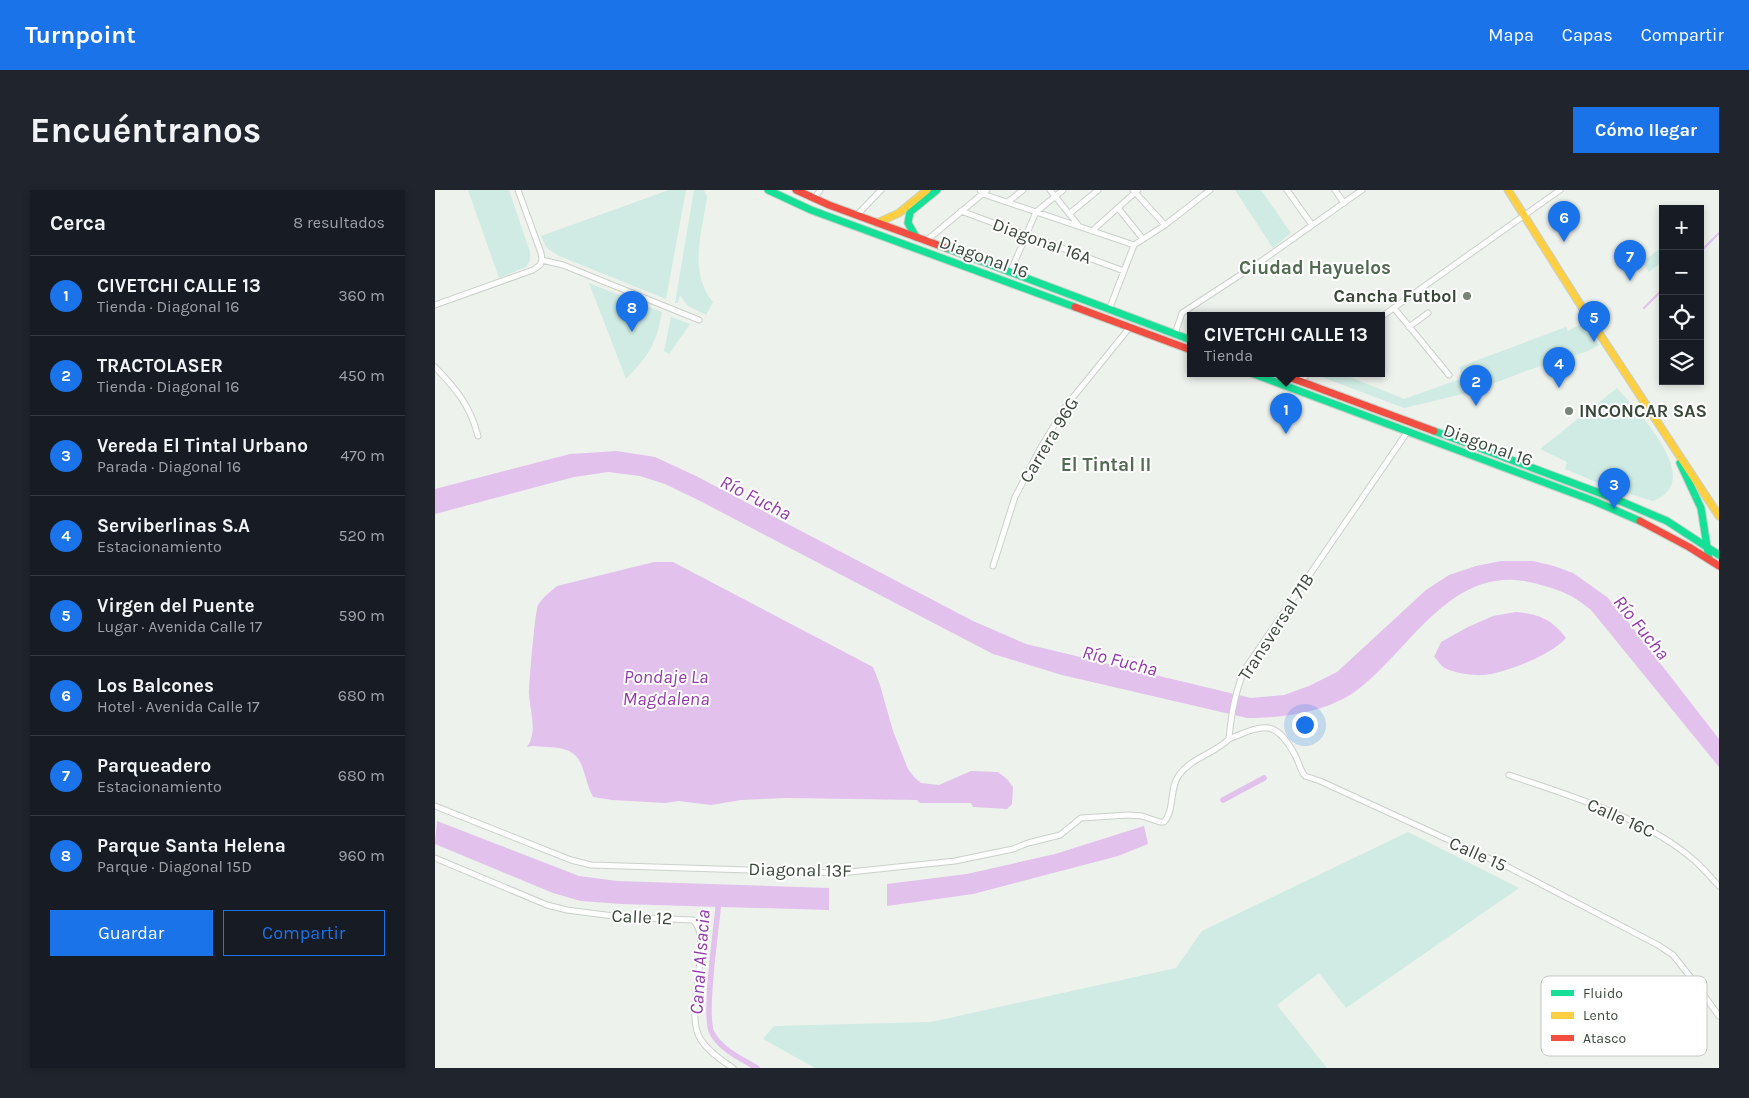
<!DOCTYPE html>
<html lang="es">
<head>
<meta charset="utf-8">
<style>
	:root { --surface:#171b24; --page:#20242c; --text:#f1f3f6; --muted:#9ea1a6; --line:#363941; --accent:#1a73e8 }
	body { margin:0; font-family:Karla,sans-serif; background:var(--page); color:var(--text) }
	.controls { position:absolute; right:15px; top:15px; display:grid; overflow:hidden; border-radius:0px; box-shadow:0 2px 8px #0003 }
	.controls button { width:45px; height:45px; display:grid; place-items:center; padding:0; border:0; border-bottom:1px solid var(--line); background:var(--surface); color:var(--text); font:25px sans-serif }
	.you { position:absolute; left:869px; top:534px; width:18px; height:18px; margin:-12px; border:4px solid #fff; border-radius:50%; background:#1a73e8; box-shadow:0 0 0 8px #1a73e833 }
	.badge { display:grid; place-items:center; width:32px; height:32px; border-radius:50%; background:var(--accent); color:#fff; font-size:16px; font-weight:700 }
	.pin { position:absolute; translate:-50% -41px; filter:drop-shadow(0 1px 2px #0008) }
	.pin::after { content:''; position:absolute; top:26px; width:18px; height:15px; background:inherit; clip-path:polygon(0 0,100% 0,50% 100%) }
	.popup { position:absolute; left:752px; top:122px; width:198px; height:65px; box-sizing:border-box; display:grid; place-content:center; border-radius:0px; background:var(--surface); filter:drop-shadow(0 1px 4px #0005); font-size:16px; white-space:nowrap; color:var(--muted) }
	.popup b { font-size:19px; color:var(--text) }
	.popup::after { content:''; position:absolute; left:50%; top:100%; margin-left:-10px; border:10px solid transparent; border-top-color:var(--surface) }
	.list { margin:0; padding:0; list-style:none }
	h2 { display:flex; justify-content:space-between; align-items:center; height:65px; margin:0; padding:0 20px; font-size:21px }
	h2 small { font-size:16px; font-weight:400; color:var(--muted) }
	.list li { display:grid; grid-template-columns:32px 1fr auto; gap:15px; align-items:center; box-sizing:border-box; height:80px; padding:0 20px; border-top:1px solid var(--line) }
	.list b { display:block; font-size:19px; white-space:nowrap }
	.list p { margin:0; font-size:16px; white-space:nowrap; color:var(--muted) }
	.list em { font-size:16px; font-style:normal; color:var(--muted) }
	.actions { display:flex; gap:10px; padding:15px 20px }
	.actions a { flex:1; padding:11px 0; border:1px solid var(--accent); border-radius:0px; text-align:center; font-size:18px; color:var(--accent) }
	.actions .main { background:var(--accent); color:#fff }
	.icon { flex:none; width:28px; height:28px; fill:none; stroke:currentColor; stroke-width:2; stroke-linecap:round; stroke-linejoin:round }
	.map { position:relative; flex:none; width:1284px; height:878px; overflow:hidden; border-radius:0px }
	header { display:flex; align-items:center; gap:30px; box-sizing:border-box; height:70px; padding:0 25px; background:var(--accent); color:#fff }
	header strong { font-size:24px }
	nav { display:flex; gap:28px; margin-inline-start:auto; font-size:18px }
	.intro { display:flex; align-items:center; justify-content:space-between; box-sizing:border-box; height:120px; padding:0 30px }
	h1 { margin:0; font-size:35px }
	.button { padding:12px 22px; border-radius:0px; background:var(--accent); color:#fff; font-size:18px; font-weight:700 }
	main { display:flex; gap:30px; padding:0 30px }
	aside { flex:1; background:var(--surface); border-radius:0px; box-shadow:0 2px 8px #0003 }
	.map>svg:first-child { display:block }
	.green { fill:#cfebe4 }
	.water { fill:#e2c1ec }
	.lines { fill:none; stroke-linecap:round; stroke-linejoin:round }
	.stream { stroke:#e2c1ec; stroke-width:2 }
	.canal { stroke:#e2c1ec; stroke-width:5.5 }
	.street-casing { stroke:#cbd0cb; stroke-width:7 }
	.fast-casing { stroke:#c6d2c7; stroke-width:9 }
	.slow-casing { stroke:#c6d2c7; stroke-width:9 }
	.jam-casing { stroke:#c6d2c7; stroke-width:9 }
	.street { stroke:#fcfdfc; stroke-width:5 }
	.fast { stroke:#16e098; stroke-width:7 }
	.slow { stroke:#ffcf43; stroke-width:7 }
	.jam { stroke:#f24e42; stroke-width:7 }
	.poi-dot { fill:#788478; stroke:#fff; stroke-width:2 }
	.labels { text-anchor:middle; stroke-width:4; stroke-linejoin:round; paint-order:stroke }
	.street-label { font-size:18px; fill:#394839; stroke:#fff }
	.poi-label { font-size:18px; font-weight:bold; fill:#394839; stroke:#fff; text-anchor:end }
	.neighbourhood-label { font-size:19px; font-weight:bold; fill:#526a51; stroke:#fff }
	.water-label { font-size:19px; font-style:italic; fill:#9339ac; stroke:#fff }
	.key { fill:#fff; stroke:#c4c8c4; stroke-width:1 }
	.key-label { font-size:14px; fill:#394839 }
</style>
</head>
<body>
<header>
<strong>Turnpoint</strong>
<nav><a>Mapa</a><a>Capas</a><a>Compartir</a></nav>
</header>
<div class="intro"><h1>Encuéntranos</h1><a class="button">Cómo llegar</a></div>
<main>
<aside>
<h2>Cerca<small>8 resultados</small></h2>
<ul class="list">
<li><span class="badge">1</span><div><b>CIVETCHI CALLE 13</b><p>Tienda · Diagonal 16</p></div><em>360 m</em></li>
<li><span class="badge">2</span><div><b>TRACTOLASER</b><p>Tienda · Diagonal 16</p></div><em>450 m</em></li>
<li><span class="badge">3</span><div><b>Vereda El Tintal Urbano</b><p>Parada · Diagonal 16</p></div><em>470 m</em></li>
<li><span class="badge">4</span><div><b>Serviberlinas S.A</b><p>Estacionamiento</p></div><em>520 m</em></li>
<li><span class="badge">5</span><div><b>Virgen del Puente</b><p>Lugar · Avenida Calle 17</p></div><em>590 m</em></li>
<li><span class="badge">6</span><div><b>Los Balcones</b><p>Hotel · Avenida Calle 17</p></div><em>680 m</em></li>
<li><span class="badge">7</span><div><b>Parqueadero</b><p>Estacionamiento</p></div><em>680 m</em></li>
<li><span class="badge">8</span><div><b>Parque Santa Helena</b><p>Parque · Diagonal 15D</p></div><em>960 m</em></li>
</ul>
<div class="actions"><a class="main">Guardar</a><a>Compartir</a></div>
</aside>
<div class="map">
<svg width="1284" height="878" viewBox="0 0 1284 878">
	<rect width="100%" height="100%" fill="#edf2ed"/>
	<path class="green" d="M 33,0 L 74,0 L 95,62 L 95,70 L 91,77 L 64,88 Z
		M 234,0 L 251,0 L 231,109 L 124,66 L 112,58 L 106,46 Z
		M 259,0 L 269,0 L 272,7 C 267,42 253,82 278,112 L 271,125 L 253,116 L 245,105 L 243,113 L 240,113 Z
		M 800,0 L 826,0 L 856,43 L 838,58 Z
		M 1228,56 L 1228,71 L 1214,82 L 1207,72 Z
		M 154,93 L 227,122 C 221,155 214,165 191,189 Z
		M 236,127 L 255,134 L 234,164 L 229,161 Z
		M 1145,134 L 1150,143 L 1157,142 L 1164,155 L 1153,161 L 1091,181 L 1036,202 L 969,218 L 879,184 L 881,183 L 905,183 L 969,209 L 1028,188 L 1024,177 L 1131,137 L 1133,141 Z
		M 1182,198 C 1201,220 1272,291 1218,311 L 1175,298 L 1130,279 L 1132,272 L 1105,259 Z
		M 973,642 L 1084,698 L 911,818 L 884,783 L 842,815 L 892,878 L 380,878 L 328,849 L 339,836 L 496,832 L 741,778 L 767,741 Z"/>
	<path class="water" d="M 182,261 L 220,267 L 261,286 L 538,431 L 591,454 L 816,508 L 849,505 L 874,496 L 902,482 L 991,400 L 1014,385 L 1041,376 L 1066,371 L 1098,371 L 1119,376 L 1138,383 L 1172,407 L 1183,419 L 1284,549 L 1284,577 L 1156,420 C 1135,403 1125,400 1099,393 C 1015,371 975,463 918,503 C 888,523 846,528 812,528 L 627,485 L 558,464 L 265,311 L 230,294 L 205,286 L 173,282 L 139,287 L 0,324 L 0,299 L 135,264 Z
		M 219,372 L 238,372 L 438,477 L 445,495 L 458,541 L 473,579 L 479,587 L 486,593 L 504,595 L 536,581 L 563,582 L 572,589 L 578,597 L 577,614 L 572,619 L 538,617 L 536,613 L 485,613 L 482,610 L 352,608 L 306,610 L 276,615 L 244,611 L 230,613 L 177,610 L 158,607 C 144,579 153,558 112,557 C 104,557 99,555 92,557 C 103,541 95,522 94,504 C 94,493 100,421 103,415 C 108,407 115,402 122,396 Z
		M 1081,422 C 1104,424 1117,429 1131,448 C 1118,464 1069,484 1047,485 C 1038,486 1013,482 1007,476 C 1004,473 1002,469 999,467 L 1006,452 L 1033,437 L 1058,426 Z
		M 2,631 L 144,686 L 182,691 L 394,698 L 394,720 L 186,714 L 146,711 L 118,703 L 0,654 Z
		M 709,636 L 713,654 L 683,666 L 538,704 L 452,716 L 452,694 L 532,684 L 620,664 Z"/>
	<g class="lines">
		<path class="stream" d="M 1265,62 L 1284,43
			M 1209,118 L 1228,99"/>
		<path class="canal" d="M 788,610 L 829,588
			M 284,709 C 282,735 268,826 277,843 C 286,860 307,869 322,878"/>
		<g class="street-casing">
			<path id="street" d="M 83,0 L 106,63 L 107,70
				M 545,0 L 548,4 L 699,55
				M 615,0 L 644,36
				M 698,0 L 730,35
				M 852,0 L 877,35
				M 900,0 L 909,13
				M 379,9 L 385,0
				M 573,12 L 588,0
				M 683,18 L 708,49
				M 526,21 L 689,81
				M 634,24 L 663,0
				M 422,25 L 446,0
				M 657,41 L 703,0
				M 491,51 L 552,0
				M 699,55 L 730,35 L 775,0
				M 107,70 L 128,75 L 264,130
				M 575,83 L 601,22 L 628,0
				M 0,115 L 98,80 L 105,75 L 107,70
				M 959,118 L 1014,185
				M 674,120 L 699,55
				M 946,127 L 1125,0
				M 974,137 L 993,123
				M 740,144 L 747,123 L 825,72 L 927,0
				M 0,177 C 21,199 35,215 43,246
				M 864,191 L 874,183
				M 558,376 L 580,307 L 606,257 L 631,216 L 695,137
				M 794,549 C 828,535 840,528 860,565 C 864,572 865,580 870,586 L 885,591 L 1075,678 L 1223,755 L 1238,765 L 1257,789 L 1284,826
				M 1074,585 C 1135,606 1212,628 1260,671 C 1269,679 1276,688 1284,696
				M 0,616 L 136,670 L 156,675 L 405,683 L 520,671 L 578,659 L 593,653 L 625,645 L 646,628 L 693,625 L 707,626 L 725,632 L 729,632 C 740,620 734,598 744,585 C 756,568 779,564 794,549 C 796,525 800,501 810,479 L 973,241
				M 0,668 L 112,715 L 132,720 L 186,727 L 258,730 C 280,749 247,822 266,850 C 274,862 287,871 298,878"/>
		</g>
		<g class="fast-casing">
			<path id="fast" d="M 333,0 L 376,20 L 640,117
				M 481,47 L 473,33 L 475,22 L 502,0
				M 511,58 L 756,150
				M 816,183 L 1159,311 L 1205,331
				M 999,241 L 1178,308 L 1232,331 L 1284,365
				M 1245,273 L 1266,318 L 1274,369"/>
		</g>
		<g class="slow-casing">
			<path id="slow" d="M 1073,0 L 1143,111 L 1284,326
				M 442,33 L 464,23 L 492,0"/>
		</g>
		<g class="jam-casing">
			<path id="jam" d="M 361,0 L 394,15 L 511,58
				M 640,117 L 756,160
				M 843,183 L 999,241
				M 1205,331 L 1254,357 L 1284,376"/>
		</g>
		<use href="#street" class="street"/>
		<use href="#fast" class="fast"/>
		<use href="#slow" class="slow"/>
		<use href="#jam" class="jam"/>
	</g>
	<g class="poi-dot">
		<circle cx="1032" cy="106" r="5"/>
		<circle cx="1134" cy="221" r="5"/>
	</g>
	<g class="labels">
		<g class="street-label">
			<text transform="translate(607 51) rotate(20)" y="6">Diagonal 16A</text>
			<text transform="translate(549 67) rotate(20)" y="6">Diagonal 16</text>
			<text transform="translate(614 250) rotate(-59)" y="6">Carrera 96G</text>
			<text transform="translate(1053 255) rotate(20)" y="6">Diagonal 16</text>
			<text transform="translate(841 437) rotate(-57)" y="6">Transversal 71B</text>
			<text transform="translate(1186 628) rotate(24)" y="6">Calle 16C</text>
			<text transform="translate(1043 664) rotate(24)" y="6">Calle 15</text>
			<text transform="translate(365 680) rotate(1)" y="6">Diagonal 13F</text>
			<text transform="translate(207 727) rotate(3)" y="6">Calle 12</text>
		</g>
		<g class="poi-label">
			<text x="1022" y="112">Cancha Futbol</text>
			<text x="1144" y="227" text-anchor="start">INCONCAR SAS</text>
		</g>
		<g class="neighbourhood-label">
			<text x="880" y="84">Ciudad Hayuelos</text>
			<text x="671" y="281">El Tintal II</text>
		</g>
		<g class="water-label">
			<text transform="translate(321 307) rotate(27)" y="7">Río Fucha</text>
			<text transform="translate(1207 437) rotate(51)" y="7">Río Fucha</text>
			<text transform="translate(685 470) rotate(14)" y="7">Río Fucha</text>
			<text x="231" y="493">Pondaje La<tspan x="231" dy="22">Magdalena</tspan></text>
			<text transform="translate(264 772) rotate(-86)" y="7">Canal Alsacia</text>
		</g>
	</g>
	<rect x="1106" y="786" width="166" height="80" rx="8" class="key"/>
	<rect x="1116" y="800" width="23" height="6" fill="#16e098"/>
	<rect x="1116" y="822" width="23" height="7" fill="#ffcf43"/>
	<rect x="1116" y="845" width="23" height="6" fill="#f24e42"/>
	<g class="key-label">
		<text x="1148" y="808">Fluido</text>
		<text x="1148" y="830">Lento</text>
		<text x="1148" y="853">Atasco</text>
	</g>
</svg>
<div class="controls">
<button>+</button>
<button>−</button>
<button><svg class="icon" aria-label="locate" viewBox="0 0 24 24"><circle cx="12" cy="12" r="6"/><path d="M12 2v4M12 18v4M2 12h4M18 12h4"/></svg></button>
<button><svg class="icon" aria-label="layers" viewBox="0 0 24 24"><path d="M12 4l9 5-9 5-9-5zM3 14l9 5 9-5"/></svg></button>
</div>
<div class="you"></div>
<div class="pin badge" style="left:851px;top:244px">1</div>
<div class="popup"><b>CIVETCHI CALLE 13</b>Tienda</div>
<div class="pin badge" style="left:1041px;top:216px">2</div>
<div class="pin badge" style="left:1179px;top:319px">3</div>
<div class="pin badge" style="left:1124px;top:198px">4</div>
<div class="pin badge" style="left:1159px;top:152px">5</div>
<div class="pin badge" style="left:1129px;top:52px">6</div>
<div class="pin badge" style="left:1195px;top:91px">7</div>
<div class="pin badge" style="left:197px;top:142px">8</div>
</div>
</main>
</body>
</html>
